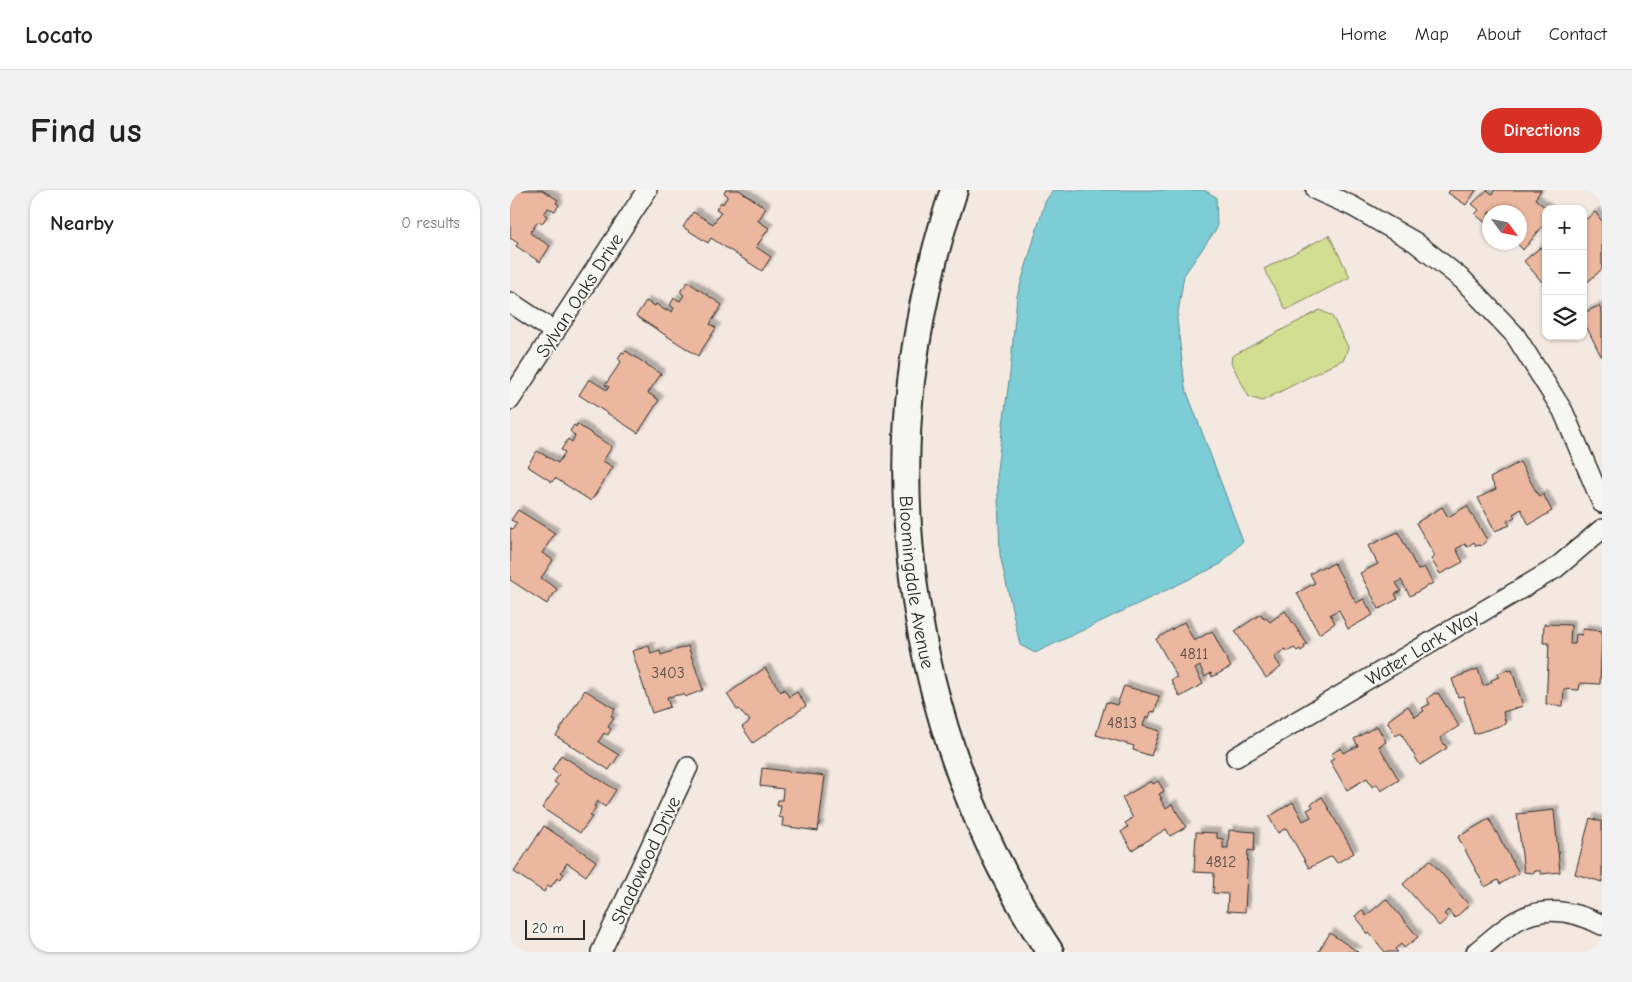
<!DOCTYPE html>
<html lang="en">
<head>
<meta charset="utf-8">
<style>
	:root { --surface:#fff; --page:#f2f2f2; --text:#222; --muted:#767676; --line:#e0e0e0; --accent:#d93025 }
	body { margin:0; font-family:"Comic Neue",sans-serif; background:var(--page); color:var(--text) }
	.controls { position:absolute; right:15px; top:15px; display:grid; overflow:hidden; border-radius:10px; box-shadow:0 1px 4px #0004 }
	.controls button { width:45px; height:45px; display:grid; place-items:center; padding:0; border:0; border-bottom:1px solid var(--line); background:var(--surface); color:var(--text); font:25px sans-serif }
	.compass { position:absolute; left:972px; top:15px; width:45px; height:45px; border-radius:50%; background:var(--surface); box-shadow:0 1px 4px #0004; rotate:123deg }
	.scale { position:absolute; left:15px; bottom:12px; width:60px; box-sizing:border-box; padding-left:5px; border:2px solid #2b2b2b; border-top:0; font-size:14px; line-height:18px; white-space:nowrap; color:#2b2b2b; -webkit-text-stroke:4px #f6f6f2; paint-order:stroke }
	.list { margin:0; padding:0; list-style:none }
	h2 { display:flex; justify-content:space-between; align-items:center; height:65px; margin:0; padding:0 20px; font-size:21px }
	h2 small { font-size:16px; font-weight:400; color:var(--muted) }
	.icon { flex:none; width:28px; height:28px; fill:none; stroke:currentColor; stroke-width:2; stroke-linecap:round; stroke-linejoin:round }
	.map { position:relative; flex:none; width:1092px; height:762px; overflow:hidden; border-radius:20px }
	header { display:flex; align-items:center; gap:30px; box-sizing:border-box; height:70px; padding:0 25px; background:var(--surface); border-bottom:1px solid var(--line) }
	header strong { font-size:24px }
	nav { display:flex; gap:28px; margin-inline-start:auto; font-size:18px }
	.intro { display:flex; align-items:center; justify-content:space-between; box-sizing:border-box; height:120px; padding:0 30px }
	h1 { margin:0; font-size:35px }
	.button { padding:12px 22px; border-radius:20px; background:var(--accent); color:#fff; font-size:18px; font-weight:700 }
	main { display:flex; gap:30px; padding:0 30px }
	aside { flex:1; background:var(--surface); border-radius:20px; box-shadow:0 1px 4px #0004 }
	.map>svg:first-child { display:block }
	.green { fill:#d2de91; stroke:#7e845e }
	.water { fill:#7ccdd6; stroke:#5c8c92 }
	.building { fill:#ebb79e; stroke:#2b2b2b; filter:url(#shadow) }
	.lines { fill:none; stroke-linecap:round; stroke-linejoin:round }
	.street-casing { stroke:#2b2b2b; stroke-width:22 }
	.secondary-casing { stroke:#2b2b2b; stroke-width:30 }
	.street { stroke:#f6f6f2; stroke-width:19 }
	.secondary { stroke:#f6f6f2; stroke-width:26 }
	.labels { text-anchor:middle; stroke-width:4; stroke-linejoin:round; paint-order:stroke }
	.number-label { font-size:16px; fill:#5b4e48 }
	.street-label { font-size:19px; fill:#2b2b2b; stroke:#f6f6f2 }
</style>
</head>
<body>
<header>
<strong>Locato</strong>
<nav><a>Home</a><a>Map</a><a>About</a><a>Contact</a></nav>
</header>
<div class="intro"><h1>Find us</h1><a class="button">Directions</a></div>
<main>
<aside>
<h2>Nearby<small>0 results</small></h2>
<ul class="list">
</ul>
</aside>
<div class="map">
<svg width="1092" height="762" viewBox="0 0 1092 762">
	<defs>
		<filter id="shadow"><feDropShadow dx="4.5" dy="-4.5" stdDeviation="1" flood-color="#0004"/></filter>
	</defs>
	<rect width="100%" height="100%" fill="#f4e9e1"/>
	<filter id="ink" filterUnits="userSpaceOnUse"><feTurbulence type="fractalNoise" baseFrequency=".02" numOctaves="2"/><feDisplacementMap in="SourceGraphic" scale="10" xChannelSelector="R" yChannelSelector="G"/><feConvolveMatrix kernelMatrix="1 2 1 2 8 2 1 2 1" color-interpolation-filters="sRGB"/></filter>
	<g filter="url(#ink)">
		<path class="green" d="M 819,45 L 840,87 L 776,120 L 754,79 Z
			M 810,120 L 822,126 L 838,157 L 834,169 L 752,211 L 739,207 L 721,173 L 722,166 Z"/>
		<path class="water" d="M 543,0 L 694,0 L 706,7 L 707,38 L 674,85 L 667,129 L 675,197 L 733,351 L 711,374 L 525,463 L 510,455 L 490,365 L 487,279 L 500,183 L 507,106 L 535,12 Z"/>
		<path class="building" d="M 0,0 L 32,0 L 48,10 L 46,13 L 49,15 L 45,21 L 38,18 L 34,24 L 37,26 L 32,34 L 28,31 L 20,43 L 40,56 L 30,72 L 6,56 L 8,53 L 0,48 Z
			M 216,0 L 229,0 L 256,18 L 248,31 L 259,38 L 246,57 L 261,67 L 252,81 L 201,48 L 198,53 L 173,37 L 183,22 L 203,34 L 211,22 L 206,19 L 211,12 L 213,14 L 218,6 L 214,3 Z
			M 940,0 L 966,0 L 956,15 L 938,3 Z
			M 977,0 L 982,4 L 985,0 L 1031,0 L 1025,9 L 1037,19 L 1036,32 L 1013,60 L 1006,52 L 1009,52 L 1009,22 L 979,22 L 979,36 L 965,24 L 969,20 L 962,14 Z
			M 1085,22 L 1092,31 L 1092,79 L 1073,96 L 1073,32 Z
			M 1031,57 L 1036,62 L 1036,90 L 1032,92 L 1014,71 Z
			M 178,92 L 212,115 L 200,134 L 206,138 L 188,166 L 126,126 L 136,111 L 145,116 L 146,114 L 156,121 L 157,119 L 162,122 L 164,118 L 160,115 L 164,108 L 170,111 L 174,105 L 171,103 L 171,100 Z
			M 1089,116 L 1092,123 L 1092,168 L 1073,130 L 1073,123 Z
			M 116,161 L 151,184 L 138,203 L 149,210 L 128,243 L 69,205 L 79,189 L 97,200 L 99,197 L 95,195 L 111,172 L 108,168 L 112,162 L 114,163 Z
			M 67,234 L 102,257 L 93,271 L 103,277 L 81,311 L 45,288 L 42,292 L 17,276 L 27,261 L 48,273 L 55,262 L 51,260 L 58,249 L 62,252 L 65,246 L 60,241 L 64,235 L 66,237 Z
			M 1010,272 L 1029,307 L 1033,304 L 1042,321 L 1019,335 L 1011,319 L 1003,324 L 1005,327 L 997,331 L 1000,335 L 985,341 L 968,308 L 986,299 L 980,288 Z
			M 957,316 L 977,350 L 971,356 L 970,355 L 966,356 L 964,352 L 957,357 L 955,354 L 946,359 L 953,372 L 930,384 L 921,369 L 925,366 L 906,333 L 932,317 L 938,327 Z
			M 8,320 L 45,343 L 32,363 L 43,370 L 31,388 L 47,399 L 37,414 L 0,390 L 0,338 L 3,339 L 7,333 L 1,330 Z
			M 888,342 L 908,380 L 914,377 L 923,393 L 900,406 L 891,390 L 886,393 L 891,401 L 885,404 L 888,409 L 869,419 L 850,383 L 868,374 L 858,356 Z
			M 824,373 L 846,413 L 854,409 L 863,425 L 838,439 L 829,420 L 820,424 L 825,433 L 809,444 L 787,403 L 805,393 L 800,384 L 814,376 L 815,378 Z
			M 775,421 L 797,454 L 794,456 L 795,458 L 791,461 L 790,459 L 787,461 L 784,458 L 777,462 L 775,459 L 764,467 L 771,477 L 756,488 L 725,441 L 751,424 L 754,429 L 756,428 L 760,432 Z
			M 674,432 L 684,451 L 702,441 L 721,477 L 702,487 L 701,483 L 695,487 L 690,476 L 685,479 L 693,494 L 670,507 L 661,490 L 667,487 L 646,449 Z
			M 1034,434 L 1061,435 L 1060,454 L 1065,454 L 1066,444 L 1072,445 L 1073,439 L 1092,441 L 1090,494 L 1070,493 L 1069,500 L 1054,499 L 1053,516 L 1036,514 L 1039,453 L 1033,453 Z
			M 139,456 L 141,464 L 150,461 L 151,465 L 178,456 L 193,500 L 175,507 L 174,504 L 157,507 L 160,517 L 142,523 L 122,461 Z
			M 255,478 L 271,502 L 274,499 L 279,507 L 287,502 L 296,516 L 243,553 L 232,537 L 240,531 L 237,527 L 236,528 L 229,519 L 227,520 L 217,504 Z
			M 968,479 L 973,496 L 982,493 L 981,490 L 989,487 L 988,483 L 998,480 L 999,481 L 1002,480 L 1013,516 L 993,522 L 996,534 L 964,544 L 953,506 L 948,507 L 942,489 Z
			M 614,496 L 649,506 L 645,522 L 641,521 L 639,528 L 636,527 L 633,536 L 650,541 L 641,566 L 623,560 L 624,556 L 586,545 L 596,512 L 607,515 Z
			M 75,500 L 105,519 L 101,526 L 104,528 L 98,537 L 101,539 L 98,545 L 94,543 L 88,552 L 109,565 L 99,580 L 46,546 Z
			M 925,503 L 926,504 L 928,503 L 949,536 L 930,548 L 937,558 L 910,575 L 891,543 L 886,546 L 877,531 L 898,516 L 905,527 L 914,521 L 912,518 L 920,514 L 917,509 L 919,508 L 919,507 Z
			M 867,536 L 876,552 L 869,556 L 889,590 L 871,601 L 867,594 L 862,597 L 857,588 L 837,600 L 820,571 L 824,568 L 821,564 L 831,558 L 833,563 L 848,556 L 844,549 Z
			M 51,565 L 106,600 L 95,617 L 87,611 L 84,616 L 86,617 L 80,626 L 82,627 L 70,643 L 32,618 L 48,595 L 44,592 L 49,585 L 42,580 Z
			M 252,578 L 315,586 L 308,641 L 272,636 L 273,628 L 269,627 L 271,616 L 267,616 L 268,610 L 272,610 L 273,599 L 250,596 Z
			M 641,591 L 643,594 L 648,591 L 654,601 L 649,604 L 652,609 L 650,609 L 656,618 L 662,614 L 676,637 L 660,646 L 656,639 L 622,660 L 611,642 L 618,637 L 615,633 L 623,628 L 612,608 Z
			M 812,607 L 844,663 L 827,673 L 822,666 L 799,678 L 776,638 L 768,643 L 759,627 L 783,612 L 793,631 L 801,627 L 797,620 L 803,617 L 801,614 Z
			M 1044,620 L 1050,682 L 1031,684 L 1031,681 L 1025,681 L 1023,683 L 1014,682 L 1007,624 Z
			M 1080,628 L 1092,632 L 1092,692 L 1065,684 Z
			M 979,629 L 1009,683 L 990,694 L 988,690 L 975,697 L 948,647 Z
			M 34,636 L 86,671 L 76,686 L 57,673 L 51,682 L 54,684 L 50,690 L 47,688 L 41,697 L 38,695 L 34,702 L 4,682 Z
			M 719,640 L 745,642 L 744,661 L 738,660 L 735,722 L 717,721 L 718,704 L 703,703 L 704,683 L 684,682 L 686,642 L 707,643 L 707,648 L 713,649 L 713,658 L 718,658 Z
			M 920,670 L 959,715 L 945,728 L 938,720 L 934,724 L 938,728 L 929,736 L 893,694 Z
			M 876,709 L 908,747 L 894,758 L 891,754 L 885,759 L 888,762 L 875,762 L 859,743 L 856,743 L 854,737 L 845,726 L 852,720 L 856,726 Z
			M 820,743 L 848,762 L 808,762 Z"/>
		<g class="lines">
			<g class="street-casing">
				<path id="street" d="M 806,0 L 842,16 L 905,52 L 953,90 L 1005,145 L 1053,221 L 1092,313
					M 0,112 L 45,142
					M 0,210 L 137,0
					M 726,567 L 1046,378 L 1092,339
					M 91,762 L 178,577
					M 966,762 C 979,752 992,739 1006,731 C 1034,715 1065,721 1092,735"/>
			</g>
			<g class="secondary-casing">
				<g id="secondary">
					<path id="s1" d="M 444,0 C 423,62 409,125 401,191 C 380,389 430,596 540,762"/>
				</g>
			</g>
			<use href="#street" class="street"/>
			<use href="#secondary" class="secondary"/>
		</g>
	</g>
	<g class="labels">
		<g class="number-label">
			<text x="684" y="469">4811</text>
			<text x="158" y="488">3403</text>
			<text x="612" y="538">4813</text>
			<text x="711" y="677">4812</text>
		</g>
		<g class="street-label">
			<text transform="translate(69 105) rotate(-57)" y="7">Sylvan Oaks Drive</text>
			<text dy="7" stroke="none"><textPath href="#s1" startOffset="398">Bloomingdale Avenue</textPath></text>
			<text transform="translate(912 457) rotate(-31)" y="7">Water Lark Way</text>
			<text transform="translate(135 670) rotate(-65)" y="7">Shadowood Drive</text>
		</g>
	</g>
</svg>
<div class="controls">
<button>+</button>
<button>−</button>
<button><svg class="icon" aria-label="layers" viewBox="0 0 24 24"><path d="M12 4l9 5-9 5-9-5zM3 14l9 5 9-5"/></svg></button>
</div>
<svg class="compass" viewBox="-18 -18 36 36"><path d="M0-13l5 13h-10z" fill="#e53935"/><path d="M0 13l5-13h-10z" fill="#767676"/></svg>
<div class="scale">20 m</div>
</div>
</main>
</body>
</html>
